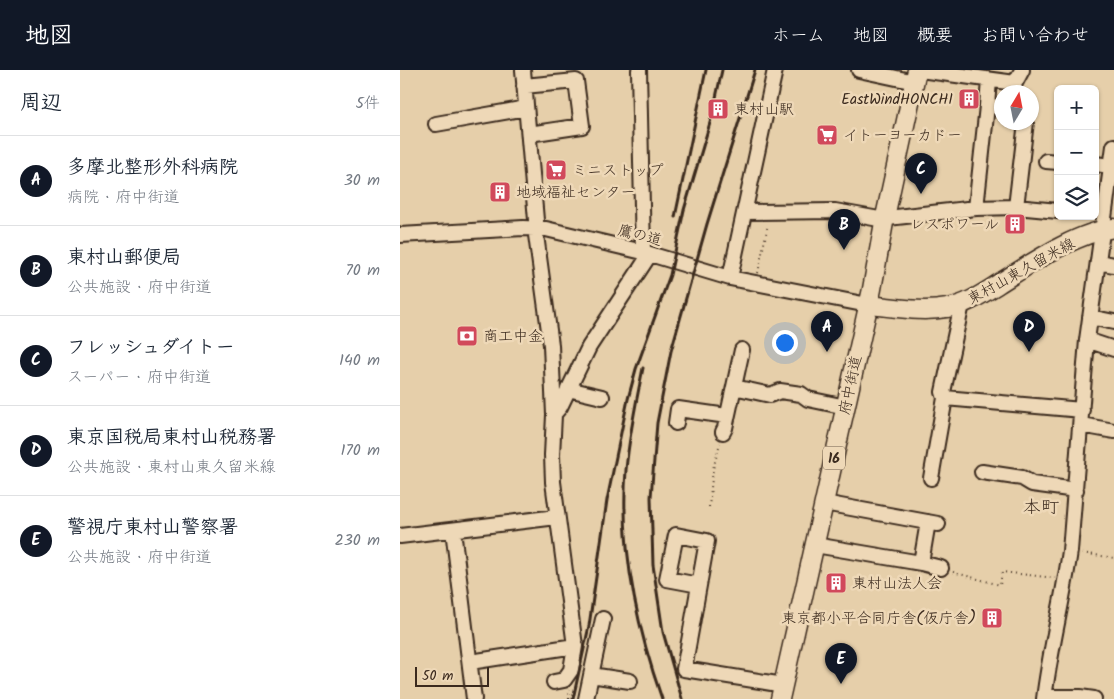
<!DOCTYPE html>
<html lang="ja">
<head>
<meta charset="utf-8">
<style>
	:root { --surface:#fff; --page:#f6f6f7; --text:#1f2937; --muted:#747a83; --line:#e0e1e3; --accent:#111827 }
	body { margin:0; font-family:Kalam,"Klee One",sans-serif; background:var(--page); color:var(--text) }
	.controls { position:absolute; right:15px; top:15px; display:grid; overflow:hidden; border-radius:8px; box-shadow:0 1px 4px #0004 }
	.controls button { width:45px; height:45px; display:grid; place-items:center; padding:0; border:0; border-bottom:1px solid var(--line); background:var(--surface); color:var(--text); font:25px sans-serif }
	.compass { position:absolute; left:594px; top:15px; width:45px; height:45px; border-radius:50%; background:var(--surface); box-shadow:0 1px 4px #0004; rotate:10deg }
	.scale { position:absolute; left:15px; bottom:12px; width:74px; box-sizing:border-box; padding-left:5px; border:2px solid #3b2a1e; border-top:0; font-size:14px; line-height:18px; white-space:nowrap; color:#3b2a1e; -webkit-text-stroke:4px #eed8b7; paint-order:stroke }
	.you { position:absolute; left:384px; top:272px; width:18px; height:18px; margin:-12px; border:4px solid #fff; border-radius:50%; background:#1a73e8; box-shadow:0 0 0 8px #1a73e833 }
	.badge { display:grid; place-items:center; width:32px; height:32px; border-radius:50%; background:var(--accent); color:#fff; font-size:16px; font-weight:700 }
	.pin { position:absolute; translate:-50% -41px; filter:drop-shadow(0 1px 2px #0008) }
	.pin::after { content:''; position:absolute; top:26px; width:18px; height:15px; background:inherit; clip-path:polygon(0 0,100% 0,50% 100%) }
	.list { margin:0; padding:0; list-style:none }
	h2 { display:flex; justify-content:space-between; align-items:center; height:65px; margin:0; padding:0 20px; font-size:21px }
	h2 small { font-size:16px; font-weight:400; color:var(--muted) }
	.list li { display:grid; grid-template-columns:32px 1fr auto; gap:15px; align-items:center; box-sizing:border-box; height:90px; padding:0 20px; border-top:1px solid var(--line) }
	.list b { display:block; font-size:19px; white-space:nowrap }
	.list p { margin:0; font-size:16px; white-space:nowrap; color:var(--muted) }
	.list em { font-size:16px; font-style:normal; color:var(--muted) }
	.icon { flex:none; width:28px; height:28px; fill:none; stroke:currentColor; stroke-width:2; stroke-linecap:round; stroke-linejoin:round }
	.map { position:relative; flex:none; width:714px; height:629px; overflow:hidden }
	header { display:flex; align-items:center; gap:30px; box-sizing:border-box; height:70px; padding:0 25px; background:var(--accent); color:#fff }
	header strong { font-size:24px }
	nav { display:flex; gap:28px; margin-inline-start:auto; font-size:18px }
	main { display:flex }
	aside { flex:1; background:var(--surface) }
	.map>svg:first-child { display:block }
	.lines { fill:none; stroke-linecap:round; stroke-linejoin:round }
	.minor-casing { stroke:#3b2a1e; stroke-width:18 }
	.major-casing { stroke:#3b2a1e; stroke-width:21 }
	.path { stroke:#3b2a1e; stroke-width:2; stroke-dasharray:1 4; stroke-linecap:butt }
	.minor { stroke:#eed8b7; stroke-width:14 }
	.major { stroke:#eed8b7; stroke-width:18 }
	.rail { stroke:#3b2a1e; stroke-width:3 }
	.labels { text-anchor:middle; stroke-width:5; stroke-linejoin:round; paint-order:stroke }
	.shield { fill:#eed8b7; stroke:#715e4c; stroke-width:1 }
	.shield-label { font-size:14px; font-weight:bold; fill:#3b2a1e }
	.poi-label { font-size:15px; fill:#3b2a1e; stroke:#eed8b7; text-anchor:start }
	.street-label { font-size:15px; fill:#3b2a1e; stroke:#eed8b7 }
	.quarter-label { font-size:18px; fill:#3b2a1e; stroke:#eed8b7 }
</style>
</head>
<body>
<header>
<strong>地図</strong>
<nav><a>ホーム</a><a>地図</a><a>概要</a><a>お問い合わせ</a></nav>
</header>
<main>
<aside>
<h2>周辺<small>5件</small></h2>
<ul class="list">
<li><span class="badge">A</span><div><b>多摩北整形外科病院</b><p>病院 · 府中街道</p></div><em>30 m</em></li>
<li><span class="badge">B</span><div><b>東村山郵便局</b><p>公共施設 · 府中街道</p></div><em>70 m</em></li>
<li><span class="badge">C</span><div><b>フレッシュダイトー</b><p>スーパー · 府中街道</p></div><em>140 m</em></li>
<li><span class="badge">D</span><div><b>東京国税局東村山税務署</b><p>公共施設 · 東村山東久留米線</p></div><em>170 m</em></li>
<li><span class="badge">E</span><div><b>警視庁東村山警察署</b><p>公共施設 · 府中街道</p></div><em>230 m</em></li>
</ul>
</aside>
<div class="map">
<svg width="714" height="629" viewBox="0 0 714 629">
	<rect width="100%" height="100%" fill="#e6cfaa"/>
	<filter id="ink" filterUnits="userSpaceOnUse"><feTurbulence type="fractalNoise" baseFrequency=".02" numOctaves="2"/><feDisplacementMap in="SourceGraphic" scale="10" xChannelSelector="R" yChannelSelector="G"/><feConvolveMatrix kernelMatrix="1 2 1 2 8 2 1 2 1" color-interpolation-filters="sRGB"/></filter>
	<g filter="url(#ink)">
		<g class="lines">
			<g class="minor-casing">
				<path id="minor" d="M 123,0 L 136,150 L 136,165 L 151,275 L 154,345 L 152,385 L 153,412 L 175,576 L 171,600 L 164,610 L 154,612
					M 239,0 L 243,182
					M 459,0 L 515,12
					M 520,0 L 615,13 L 622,0
					M 124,16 L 176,11 L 182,56 L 129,64
					M 587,36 L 589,10
					M 36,54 L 126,38
					M 646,91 L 658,92
					M 695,94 L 711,96
					M 616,137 L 626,52
					M 576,138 L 587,36 L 602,37
					M 345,142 L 435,141 L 479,149 L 576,138 L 616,137 L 658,141
					M 0,165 L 123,158 L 146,159 L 243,182 L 330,208 L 468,235
					M 698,192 L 714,195
					M 330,208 L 375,0
					M 690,247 L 714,252
					M 687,270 L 714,279
					M 334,317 L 370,325 L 380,321 L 401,324 L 408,329 L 446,337
					M 168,319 L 202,327
					M 545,328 L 543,322 L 562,234
					M 154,344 L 160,337 L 189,277 L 250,184
					M 276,353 L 278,339 L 327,346
					M 681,355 L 714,361
					M 323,362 L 325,358 L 342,280
					M 582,402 L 622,408 L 632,414 L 676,420
					M 531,408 L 545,328 L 682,340
					M 424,433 L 538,454
					M 53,460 L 74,629
					M 0,466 L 157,447
					M 415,475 L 521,493 L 541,498
					M 521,493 L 528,452
					M 299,515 L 267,509 L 276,465 L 307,471 L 284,599 L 384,615
					M 70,592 L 175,576
					M 191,605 L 230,611
					M 645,627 L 680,627 L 694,629
					M 186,629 L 203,549
					M 644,629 C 650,579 663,531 670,481 L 687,270 L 714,76"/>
			</g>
			<g class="major-casing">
				<path id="major" d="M 468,235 C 494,237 521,243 547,238 C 566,235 582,224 598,214 C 632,193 675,163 714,158
					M 380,629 L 472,219 L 485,147 L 517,0"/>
			</g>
			<path class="path" d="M 358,203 L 368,154
				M 309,437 L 313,399 L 320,373
				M 682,483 L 714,488
				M 553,502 L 600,515 L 602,502 L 655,508
				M 169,629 L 170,619"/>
			<use href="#minor" class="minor"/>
			<use href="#major" class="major"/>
			<path class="rail" d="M 275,147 L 306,0
				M 243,298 C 236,332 229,366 226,400 C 220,479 236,555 262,629
				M 173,629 L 189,556 L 207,430 L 228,329 L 236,299 L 270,205 L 284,140 L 312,46 L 322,0
				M 282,629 L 263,562 L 253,495 L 251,427 L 257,353 L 271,281 L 307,154 L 355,0"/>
		</g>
	</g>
	<defs>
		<g id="building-square" transform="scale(1.125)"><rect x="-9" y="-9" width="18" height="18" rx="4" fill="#d1495b" stroke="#eed8b7"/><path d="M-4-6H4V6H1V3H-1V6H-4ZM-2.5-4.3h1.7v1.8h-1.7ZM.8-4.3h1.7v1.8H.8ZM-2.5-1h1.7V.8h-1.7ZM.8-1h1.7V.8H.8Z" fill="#fff"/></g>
		<g id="supermarket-square" transform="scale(1.125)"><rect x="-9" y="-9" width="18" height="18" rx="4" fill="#d1495b" stroke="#eed8b7"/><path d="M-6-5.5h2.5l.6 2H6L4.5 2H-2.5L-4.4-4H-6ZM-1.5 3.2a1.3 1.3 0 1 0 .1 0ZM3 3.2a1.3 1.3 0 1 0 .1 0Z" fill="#fff"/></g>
		<g id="bank-square" transform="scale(1.125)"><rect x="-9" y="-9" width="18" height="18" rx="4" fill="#d1495b" stroke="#eed8b7"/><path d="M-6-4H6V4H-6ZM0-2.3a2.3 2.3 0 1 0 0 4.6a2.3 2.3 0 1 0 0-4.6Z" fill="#fff"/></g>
	</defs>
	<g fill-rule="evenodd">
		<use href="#building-square" x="569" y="29"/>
		<use href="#building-square" x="318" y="39"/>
		<use href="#supermarket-square" x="427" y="65"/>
		<use href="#supermarket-square" x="156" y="100"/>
		<use href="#building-square" x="100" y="122"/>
		<use href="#building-square" x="615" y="154"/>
		<use href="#bank-square" x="67" y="266"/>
		<use href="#building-square" x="436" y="513"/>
		<use href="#building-square" x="592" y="548"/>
	</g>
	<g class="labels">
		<rect class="shield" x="423" y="376.5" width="22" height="23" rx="4"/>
		<g class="shield-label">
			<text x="434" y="393">16</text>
		</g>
		<g class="poi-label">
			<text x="553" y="34" text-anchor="end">EastWindHONCHI</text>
			<text x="334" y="44">東村山駅</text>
			<text x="443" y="70">イトーヨーカドー</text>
			<text x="172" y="105">ミニストップ</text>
			<text x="116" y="127">地域福祉センター</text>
			<text x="599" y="159" text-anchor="end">レスポワール</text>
			<text x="83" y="271">商工中金</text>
			<text x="452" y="518">東村山法人会</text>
			<text x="576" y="553" text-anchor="end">東京都小平合同庁舎(仮庁舎)</text>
		</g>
		<g class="street-label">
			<text transform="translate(240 165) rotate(14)" y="5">鷹の道</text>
			<text transform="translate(621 201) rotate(-29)" y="5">東村山東久留米線</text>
			<text transform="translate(450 315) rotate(-78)" y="5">府中街道</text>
		</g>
		<g class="quarter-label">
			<text x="641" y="443">本町</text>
		</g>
	</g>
</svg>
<div class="controls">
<button>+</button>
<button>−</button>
<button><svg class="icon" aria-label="layers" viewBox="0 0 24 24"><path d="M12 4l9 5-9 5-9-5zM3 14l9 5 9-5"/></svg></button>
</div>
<svg class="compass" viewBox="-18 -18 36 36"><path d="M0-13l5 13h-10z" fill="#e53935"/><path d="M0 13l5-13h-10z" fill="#747a83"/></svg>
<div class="scale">50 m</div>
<div class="you"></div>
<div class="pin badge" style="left:427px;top:282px">A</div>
<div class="pin badge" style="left:444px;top:180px">B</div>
<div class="pin badge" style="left:521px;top:124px">C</div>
<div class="pin badge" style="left:629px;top:282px">D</div>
<div class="pin badge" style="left:441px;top:614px">E</div>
</div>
</main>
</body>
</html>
